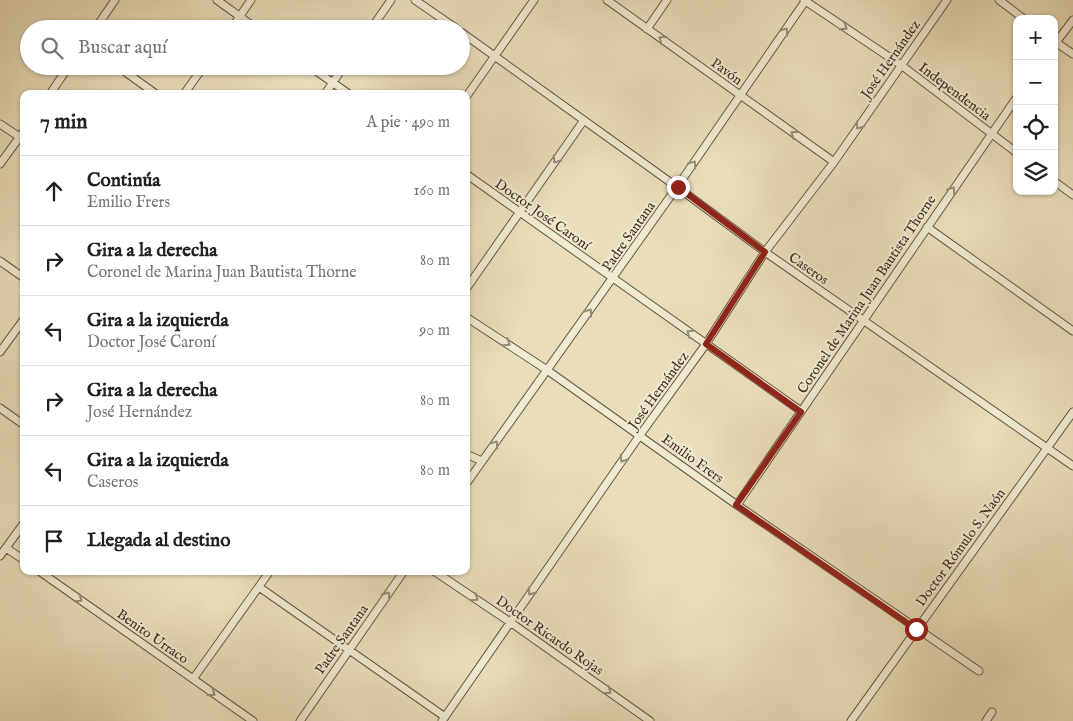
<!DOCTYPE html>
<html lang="es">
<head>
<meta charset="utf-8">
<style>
	:root { --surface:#fff; --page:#f2f2f2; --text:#202124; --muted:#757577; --line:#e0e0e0 }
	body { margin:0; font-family:"IM FELL English",serif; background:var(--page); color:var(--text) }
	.controls { position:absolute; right:15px; top:15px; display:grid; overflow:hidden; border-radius:10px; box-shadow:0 1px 4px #0004 }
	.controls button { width:45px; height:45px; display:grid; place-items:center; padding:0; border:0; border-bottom:1px solid var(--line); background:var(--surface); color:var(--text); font:25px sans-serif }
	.stop { position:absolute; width:15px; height:15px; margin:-11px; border:4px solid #8f2418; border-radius:50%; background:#fff }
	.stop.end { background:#8f2418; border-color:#fff; box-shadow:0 1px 5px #0008 }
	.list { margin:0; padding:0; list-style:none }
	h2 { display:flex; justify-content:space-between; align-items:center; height:65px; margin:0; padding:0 20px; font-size:21px }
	h2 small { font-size:16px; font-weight:400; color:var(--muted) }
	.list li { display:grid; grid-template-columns:32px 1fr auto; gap:15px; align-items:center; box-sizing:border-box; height:70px; padding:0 20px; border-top:1px solid var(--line) }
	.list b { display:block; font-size:19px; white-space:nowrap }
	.list p { margin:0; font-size:16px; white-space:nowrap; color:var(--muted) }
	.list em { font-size:16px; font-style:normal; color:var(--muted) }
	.icon { flex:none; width:28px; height:28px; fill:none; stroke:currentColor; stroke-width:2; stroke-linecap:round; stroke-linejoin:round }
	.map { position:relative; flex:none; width:1073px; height:721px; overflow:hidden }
	.search { position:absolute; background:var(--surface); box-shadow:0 1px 4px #0004; left:20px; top:20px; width:450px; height:55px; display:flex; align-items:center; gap:12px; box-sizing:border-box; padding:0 18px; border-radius:28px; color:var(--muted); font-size:19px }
	.panel { position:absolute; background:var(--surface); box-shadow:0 1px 4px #0004; left:20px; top:90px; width:450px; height:485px; border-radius:10px }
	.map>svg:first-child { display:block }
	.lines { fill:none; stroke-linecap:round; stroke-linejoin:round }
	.minor-casing { stroke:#685846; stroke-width:9 }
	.minor { stroke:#f1ead2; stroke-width:7 }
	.oneway { stroke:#968b79 }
	.route { stroke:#8f2418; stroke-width:6 }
	.labels { text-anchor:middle; stroke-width:4; stroke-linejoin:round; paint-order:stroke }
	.street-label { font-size:14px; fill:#3c2c20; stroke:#f1ead2 }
</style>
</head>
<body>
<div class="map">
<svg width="1073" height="721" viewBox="0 0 1073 721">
	<rect width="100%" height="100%" fill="#eadeba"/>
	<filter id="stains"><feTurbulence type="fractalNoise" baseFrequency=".004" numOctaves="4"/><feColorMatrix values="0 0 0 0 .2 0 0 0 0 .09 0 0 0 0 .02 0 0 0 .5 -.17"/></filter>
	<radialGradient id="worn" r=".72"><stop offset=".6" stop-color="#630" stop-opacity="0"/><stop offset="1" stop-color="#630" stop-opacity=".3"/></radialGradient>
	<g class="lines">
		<g class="minor-casing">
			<path id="minor" d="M 217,0 L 257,29
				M 415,0 L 457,29
				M 607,0 L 834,162
				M 804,0 L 901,65 L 1017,153
				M 999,0 L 1024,19
				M 95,29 L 115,0
				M 231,29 L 251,0
				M 371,29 L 391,0
				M 647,29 L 667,0
				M 461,32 L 677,187 L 765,252 L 1073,466
				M 1054,41 L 1073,54
				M 1054,45 L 1073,20
				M 117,66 L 156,94
				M 309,66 L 349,94
				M 50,94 L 69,66
				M 184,94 L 204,66
				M 325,94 L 344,66
				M 466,97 L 534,0
				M 0,124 L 24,140
				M 0,164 L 24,131
				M 466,174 L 801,411
				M 1054,181 L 1073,195
				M 927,227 L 1073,331
				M 0,261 L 24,278
				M 466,289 L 584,120
				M 466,317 L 547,370 L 737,505 L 979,671
				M 0,352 L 24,319
				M 0,408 L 24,425
				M 466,454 L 482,461
				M 466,484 L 677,187 L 806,0
				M 737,505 L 1017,97
				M 6,548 L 24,560
				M 0,556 L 24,523
				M 39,571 L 253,721
				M 434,571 L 510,622 L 650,721
				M 259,587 L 445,717
				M 193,679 L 270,571
				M 300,721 L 404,571
				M 442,721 L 640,435 L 706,344 L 765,252 L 834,162 L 947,0
				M 851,721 L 1073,412
				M 986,721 L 992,712"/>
		</g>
		<use href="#minor" class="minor"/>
	</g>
	<defs><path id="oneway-chevron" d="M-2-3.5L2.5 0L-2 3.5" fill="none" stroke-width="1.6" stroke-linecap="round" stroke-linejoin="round" transform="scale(1.25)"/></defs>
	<g class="oneway">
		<use href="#oneway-chevron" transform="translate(844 27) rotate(34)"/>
		<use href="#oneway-chevron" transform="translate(785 31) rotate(-55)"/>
		<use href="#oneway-chevron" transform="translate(662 39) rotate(-144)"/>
		<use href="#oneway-chevron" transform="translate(859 126) rotate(125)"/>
		<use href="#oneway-chevron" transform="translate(794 134) rotate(-145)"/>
		<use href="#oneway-chevron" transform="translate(556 160) rotate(125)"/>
		<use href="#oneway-chevron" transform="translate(693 164) rotate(-56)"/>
		<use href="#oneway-chevron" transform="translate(952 190) rotate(-56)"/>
		<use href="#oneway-chevron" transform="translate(589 312) rotate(-54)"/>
		<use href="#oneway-chevron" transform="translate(690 333) rotate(-145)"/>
		<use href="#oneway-chevron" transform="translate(507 343) rotate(33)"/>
		<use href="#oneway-chevron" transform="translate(495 444) rotate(-55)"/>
		<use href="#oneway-chevron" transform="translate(623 459) rotate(125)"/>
		<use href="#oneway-chevron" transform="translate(531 592) rotate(125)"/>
		<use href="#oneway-chevron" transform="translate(387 595) rotate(-55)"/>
		<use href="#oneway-chevron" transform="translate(475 598) rotate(34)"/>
		<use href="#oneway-chevron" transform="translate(79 599) rotate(35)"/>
		<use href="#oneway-chevron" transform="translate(608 691) rotate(35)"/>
		<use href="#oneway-chevron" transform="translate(212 693) rotate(35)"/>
	</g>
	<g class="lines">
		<path class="route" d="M 678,187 L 765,252 L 706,344 L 801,412 L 736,505 L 916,629"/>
	</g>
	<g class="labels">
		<g class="street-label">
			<text transform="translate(890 59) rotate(-55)" y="5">José Hernández</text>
			<text transform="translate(727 71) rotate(36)" y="5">Pavón</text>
			<text transform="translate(955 91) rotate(37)" y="5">Independencia</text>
			<text transform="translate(543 214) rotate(35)" y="5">Doctor José Caroní</text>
			<text transform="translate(628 236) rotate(-55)" y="5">Padre Santana</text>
			<text transform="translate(809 268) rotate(35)" y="5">Caseros</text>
			<text transform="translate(866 294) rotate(-56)" y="5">Coronel de Marina Juan Bautista Thorne</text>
			<text transform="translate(658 390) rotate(-54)" y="5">José Hernández</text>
			<text transform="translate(693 458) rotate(36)" y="5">Emilio Frers</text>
			<text transform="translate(960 547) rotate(-54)" y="5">Doctor Rómulo S. Naón</text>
			<text transform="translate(550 635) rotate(35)" y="5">Doctor Ricardo Rojas</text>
			<text transform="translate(153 636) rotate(35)" y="5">Benito Urraco</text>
			<text transform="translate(341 639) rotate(-55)" y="5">Padre Santana</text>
		</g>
	</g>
	<rect width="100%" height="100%" filter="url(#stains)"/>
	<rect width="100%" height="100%" fill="url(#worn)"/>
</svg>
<div class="controls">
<button>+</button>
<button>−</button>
<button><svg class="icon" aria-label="locate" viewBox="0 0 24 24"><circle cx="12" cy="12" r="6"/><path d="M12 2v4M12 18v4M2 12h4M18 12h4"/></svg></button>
<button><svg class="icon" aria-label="layers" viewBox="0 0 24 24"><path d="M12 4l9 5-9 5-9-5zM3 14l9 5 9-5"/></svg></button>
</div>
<div class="stop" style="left:916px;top:629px"></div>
<div class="stop end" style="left:678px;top:187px"></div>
<div class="search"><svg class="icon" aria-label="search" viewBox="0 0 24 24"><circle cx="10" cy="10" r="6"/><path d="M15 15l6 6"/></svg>Buscar aquí</div>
<section class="panel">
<h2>7 min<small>A pie · 490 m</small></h2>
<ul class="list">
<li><svg class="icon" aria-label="ahead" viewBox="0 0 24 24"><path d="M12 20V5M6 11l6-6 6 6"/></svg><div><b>Continúa</b><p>Emilio Frers</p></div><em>160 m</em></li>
<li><svg class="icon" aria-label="right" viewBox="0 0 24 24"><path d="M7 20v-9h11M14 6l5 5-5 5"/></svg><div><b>Gira a la derecha</b><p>Coronel de Marina Juan Bautista Thorne</p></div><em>80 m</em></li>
<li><svg class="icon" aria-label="left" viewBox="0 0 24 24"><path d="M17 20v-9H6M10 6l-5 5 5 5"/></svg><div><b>Gira a la izquierda</b><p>Doctor José Caroní</p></div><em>90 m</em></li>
<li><svg class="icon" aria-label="right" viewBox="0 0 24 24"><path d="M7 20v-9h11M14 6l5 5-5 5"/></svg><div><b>Gira a la derecha</b><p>José Hernández</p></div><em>80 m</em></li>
<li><svg class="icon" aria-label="left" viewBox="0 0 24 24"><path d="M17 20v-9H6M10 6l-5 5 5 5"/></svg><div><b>Gira a la izquierda</b><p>Caseros</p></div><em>80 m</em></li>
<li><svg class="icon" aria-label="arrive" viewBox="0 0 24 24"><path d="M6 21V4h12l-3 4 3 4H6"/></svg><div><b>Llegada al destino</b></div></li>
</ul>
</section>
</div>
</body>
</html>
